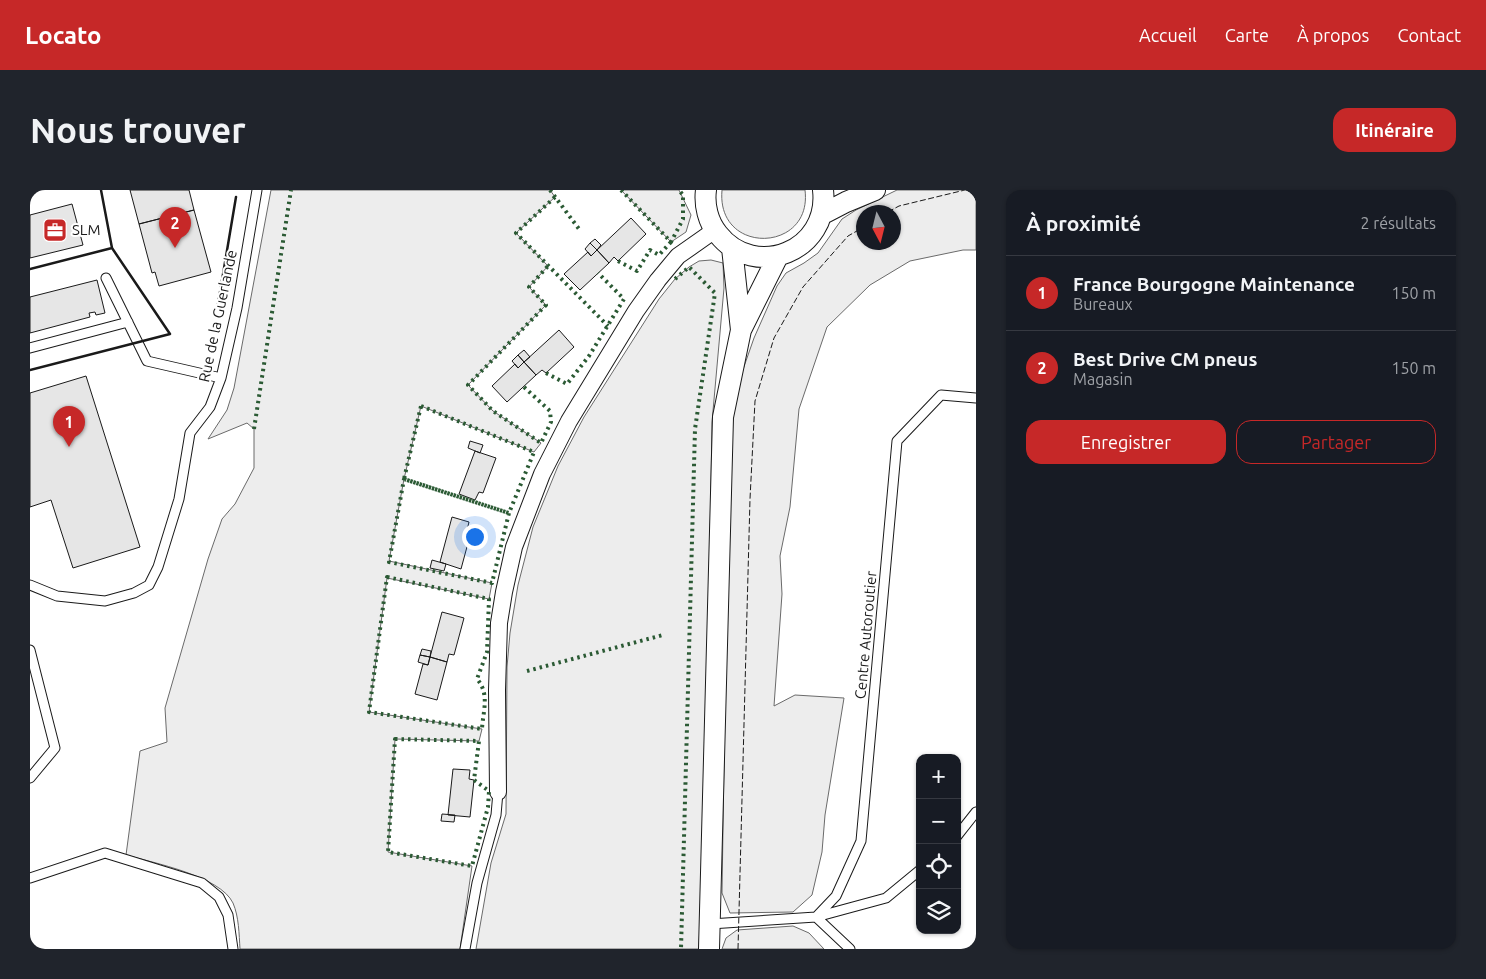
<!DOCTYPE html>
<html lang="fr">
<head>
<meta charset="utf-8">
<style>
	:root { --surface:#171b24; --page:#20242c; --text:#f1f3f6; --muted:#9ea1a6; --line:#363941; --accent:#c62828 }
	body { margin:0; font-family:Ubuntu,sans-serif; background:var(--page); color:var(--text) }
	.controls { position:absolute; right:15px; bottom:15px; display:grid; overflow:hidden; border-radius:10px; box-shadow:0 1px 4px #0004 }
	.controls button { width:45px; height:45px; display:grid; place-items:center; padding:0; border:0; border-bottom:1px solid var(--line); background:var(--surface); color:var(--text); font:25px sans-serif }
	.compass { position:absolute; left:826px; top:15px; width:45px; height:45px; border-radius:50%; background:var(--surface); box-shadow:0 1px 4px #0004; rotate:173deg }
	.you { position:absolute; left:444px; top:346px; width:18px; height:18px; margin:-12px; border:4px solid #fff; border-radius:50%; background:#1a73e8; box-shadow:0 0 0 8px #1a73e833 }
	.badge { display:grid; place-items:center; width:32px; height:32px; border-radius:50%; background:var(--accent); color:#fff; font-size:16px; font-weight:700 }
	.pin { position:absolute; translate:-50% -41px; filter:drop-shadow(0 1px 2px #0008) }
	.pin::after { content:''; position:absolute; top:26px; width:18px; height:15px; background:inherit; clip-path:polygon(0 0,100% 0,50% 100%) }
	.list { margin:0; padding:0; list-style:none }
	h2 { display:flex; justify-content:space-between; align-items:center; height:65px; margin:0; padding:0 20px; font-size:21px }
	h2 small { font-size:16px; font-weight:400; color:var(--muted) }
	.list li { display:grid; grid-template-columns:32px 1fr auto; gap:15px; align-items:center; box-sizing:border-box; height:75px; padding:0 20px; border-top:1px solid var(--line) }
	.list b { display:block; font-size:19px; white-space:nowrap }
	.list p { margin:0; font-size:16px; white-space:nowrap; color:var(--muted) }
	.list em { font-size:16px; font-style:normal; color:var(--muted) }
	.actions { display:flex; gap:10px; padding:15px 20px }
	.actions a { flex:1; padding:11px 0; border:1px solid var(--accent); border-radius:15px; text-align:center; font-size:18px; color:var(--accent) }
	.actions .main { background:var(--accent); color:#fff }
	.icon { flex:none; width:28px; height:28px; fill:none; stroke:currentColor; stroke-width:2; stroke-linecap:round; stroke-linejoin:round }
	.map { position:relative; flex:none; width:946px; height:759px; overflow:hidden; border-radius:15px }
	header { display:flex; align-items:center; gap:30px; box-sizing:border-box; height:70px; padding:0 25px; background:var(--accent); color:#fff }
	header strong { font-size:24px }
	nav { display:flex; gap:28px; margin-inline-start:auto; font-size:18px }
	.intro { display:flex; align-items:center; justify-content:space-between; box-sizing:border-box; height:120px; padding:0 30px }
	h1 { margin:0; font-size:35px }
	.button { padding:12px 22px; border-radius:15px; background:var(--accent); color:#fff; font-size:18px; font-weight:700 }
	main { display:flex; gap:30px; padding:0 30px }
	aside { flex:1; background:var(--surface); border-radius:15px; box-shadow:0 1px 4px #0004 }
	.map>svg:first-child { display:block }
	.green { fill:#ededed; stroke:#6a6a6a; fill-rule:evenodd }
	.building { fill:#e6e6e6; stroke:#1a1a1a }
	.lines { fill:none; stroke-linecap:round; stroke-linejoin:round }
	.service-casing { stroke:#1a1a1a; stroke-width:11 }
	.minor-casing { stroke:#1a1a1a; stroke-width:18 }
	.tertiary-casing { stroke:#1a1a1a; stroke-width:22 }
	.service { stroke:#fff; stroke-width:9 }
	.minor { stroke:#fff; stroke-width:16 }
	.tertiary { stroke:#fff; stroke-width:20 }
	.hedge { stroke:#2b5a34; stroke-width:4; stroke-dasharray:2.5 4; stroke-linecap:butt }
	.fence { stroke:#1a1a1a; stroke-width:1; stroke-dasharray:6 2.5; stroke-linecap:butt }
	.wall { stroke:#1a1a1a; stroke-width:2.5 }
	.labels { text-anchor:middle; stroke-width:4; stroke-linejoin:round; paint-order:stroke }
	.poi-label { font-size:15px; fill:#1a1a1a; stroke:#fff; text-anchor:start }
	.street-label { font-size:15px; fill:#1a1a1a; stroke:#fff }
</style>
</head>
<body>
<header>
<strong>Locato</strong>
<nav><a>Accueil</a><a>Carte</a><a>À propos</a><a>Contact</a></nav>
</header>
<div class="intro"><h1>Nous trouver</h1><a class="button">Itinéraire</a></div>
<main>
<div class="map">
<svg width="946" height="759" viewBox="0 0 946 759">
	<rect width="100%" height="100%" fill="#fff"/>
	<path class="green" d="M 241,0 L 520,0 L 525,7 L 486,43 L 518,76 L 499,97 L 516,115 L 438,195 L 463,221 L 511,253 L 504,262 L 391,216 L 374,289 L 359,371 L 462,393 L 459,409 L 357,388 L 339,522 L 452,539 L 449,551 L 365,549 L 358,662 L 442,676 L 430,759 L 210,759 C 209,744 209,727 203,713 C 190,686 124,673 96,665 L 110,561 L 137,552 L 135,518 L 178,369 L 192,329 L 205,314 L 224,278 L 224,239 L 217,233 L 178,249 L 197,220 L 204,198 Z
		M 591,0 L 649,0 L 661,25 L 656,42 L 641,52 Z
		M 692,0 L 775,0 C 783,63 686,66 692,0 Z
		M 867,0 L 946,0 L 946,60 L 933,60 L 880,71 L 840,95 L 797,137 L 769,219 L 760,317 L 750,366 L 752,404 L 744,516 L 765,505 L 814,508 L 795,625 L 792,662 L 782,705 L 763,722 L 700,723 L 692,703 L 699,246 L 710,188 L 724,148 L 747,96 L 756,83 L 774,73 L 788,63 L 812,29 L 826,20 ZM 834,22 L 864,22 L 864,52 L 834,52 Z
		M 681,70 L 693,73 L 694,98 L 682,232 L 677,544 L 669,759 L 446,759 L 461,673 L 476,624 L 477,477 L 480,443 L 488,395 L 503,337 L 528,276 L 554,227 L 629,109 L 645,89 L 659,77 L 669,71 Z
		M 763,736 L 779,743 L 794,759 L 692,759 L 696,748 L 707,740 Z"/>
	<path class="building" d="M 100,0 L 159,0 L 164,20 L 109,34 Z
		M 42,14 L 53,55 L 0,68 L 0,25 Z
		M 164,20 L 181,82 L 129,96 L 125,82 L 122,83 L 109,34 Z
		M 601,28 L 616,44 L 588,71 L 584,67 L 579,73 L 567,60 Z
		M 565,49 L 571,55 L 567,60 L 560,53 Z
		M 560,53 L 567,60 L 561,66 L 555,59 Z
		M 567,60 L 579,73 L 550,100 L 534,84 L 558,62 L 561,66 Z
		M 67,90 L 75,123 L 66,125 L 65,122 L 59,123 L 60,127 L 0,143 L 0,107 Z
		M 529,140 L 544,157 L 516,183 L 512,180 L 506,185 L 494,172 Z
		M 494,160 L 500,167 L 494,172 L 488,165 Z
		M 488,165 L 494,172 L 488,178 L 482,171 Z
		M 494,172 L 506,185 L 477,212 L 462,196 L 485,174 L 488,178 Z
		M 56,186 L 110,357 L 43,378 L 21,310 L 0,317 L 0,203 Z
		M 440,251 L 453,255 L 450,263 L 438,258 Z
		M 445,261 L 466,268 L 453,303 L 449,302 L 445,310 L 429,304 Z
		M 422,327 L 439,332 L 437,340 L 441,342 L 431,379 L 410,372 Z
		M 402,370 L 416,374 L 414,381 L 400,378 Z
		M 412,422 L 434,428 L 424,465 L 419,464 L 417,472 L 400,467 Z
		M 392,459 L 401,461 L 400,467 L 390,465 Z
		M 390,465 L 400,467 L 398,475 L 388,472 Z
		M 400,467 L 417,472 L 407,510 L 385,504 L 393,474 L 398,475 Z
		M 423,579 L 440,580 L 439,589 L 444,590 L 440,627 L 418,625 Z
		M 412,624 L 425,625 L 424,632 L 411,631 Z"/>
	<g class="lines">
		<g class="service-casing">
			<path id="service" d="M 76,88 L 117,171 L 191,188
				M 0,158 L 98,132
				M 0,395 L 27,406 L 75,411 L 104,403 L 119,395 L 128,377 L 149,309 L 160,243 L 180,217 L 191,188 L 207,118 L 227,0
				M 0,460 L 25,558 L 0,588
				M 927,646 L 946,622
				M 0,688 L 75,663 L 172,693 L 189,707 L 198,725 L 203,759
				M 786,727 L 806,706 L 831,651 L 867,251 L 911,205 L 946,208
				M 786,727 L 820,759
				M 680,734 L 786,727 L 856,708 L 890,680
				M 435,759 L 447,693 L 466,625 L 468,602"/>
		</g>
		<g class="minor-casing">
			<path id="minor" d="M 468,602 L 467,500 L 469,433 L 474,402 L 484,357 L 512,284 L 539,231 L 606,121 L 628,90 L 648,66 L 685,40"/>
		</g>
		<g class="tertiary-casing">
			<path id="tertiary" d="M 676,0 C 674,15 678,32 688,44 C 725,91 800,61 793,0
				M 791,25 L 816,12 L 845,0
				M 702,58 L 711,140
				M 679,759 L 693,227 L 711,140 L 748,66"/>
		</g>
		<use href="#service" class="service"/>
		<use href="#minor" class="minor"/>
		<use href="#tertiary" class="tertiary"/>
		<path class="hedge" d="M 520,0 L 549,39
			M 591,0 L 641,52 L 653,29 L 653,5 L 649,0
			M 525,7 L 486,43 L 578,136
			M 588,71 L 607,81 L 620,60 L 629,65 L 641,52
			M 645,89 L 659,77 L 685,103 L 665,239 L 651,759
			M 516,183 L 537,194 L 559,166 L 594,109 L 568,83
			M 494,197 L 520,221 L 521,232 L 511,253 L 463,221 L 438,195 L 516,115 L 499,97 L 518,76
			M 391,216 L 504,262 L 479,323 L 374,289 Z
			M 224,239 L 261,0
			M 374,289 L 479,323 L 462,393 L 359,372 Z
			M 357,387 L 459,409 L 457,462 L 447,489 C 460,504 453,521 452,539 L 339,522 Z
			M 497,481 L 633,445
			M 365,549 L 449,551 L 444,590 L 459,601 L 458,617 L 442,676 L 358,662 Z"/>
		<path class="fence" d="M 858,22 L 869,16 L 935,0
			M 708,759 L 720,309 L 725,211 L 744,148 L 773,97 L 818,46 L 834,37"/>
		<path class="wall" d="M 71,0 L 82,58
			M 0,79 L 82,58 L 140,144 L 0,180
			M 188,114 L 206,7"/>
	</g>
	<defs>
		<g id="office-square" transform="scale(1.25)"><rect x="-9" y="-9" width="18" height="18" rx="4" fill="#c62828" stroke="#fff"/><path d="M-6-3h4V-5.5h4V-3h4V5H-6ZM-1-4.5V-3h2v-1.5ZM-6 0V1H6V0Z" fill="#fff"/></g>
	</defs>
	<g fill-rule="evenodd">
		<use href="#office-square" x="25" y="40"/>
	</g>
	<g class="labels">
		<g class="poi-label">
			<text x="42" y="45">SLM</text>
		</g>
		<g class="street-label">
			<text transform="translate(188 126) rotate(-78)" y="5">Rue de la Guerlande</text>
			<text transform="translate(836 445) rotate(-85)" y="5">Centre Autoroutier</text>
		</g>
	</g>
</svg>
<div class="controls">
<button>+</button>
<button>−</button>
<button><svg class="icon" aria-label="locate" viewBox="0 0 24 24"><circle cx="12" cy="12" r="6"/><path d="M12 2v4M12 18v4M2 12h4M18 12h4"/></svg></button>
<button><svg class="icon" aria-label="layers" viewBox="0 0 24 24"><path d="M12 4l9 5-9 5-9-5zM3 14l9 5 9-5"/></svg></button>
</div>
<svg class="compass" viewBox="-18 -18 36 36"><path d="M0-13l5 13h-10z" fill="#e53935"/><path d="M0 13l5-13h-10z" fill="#9ea1a6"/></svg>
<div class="you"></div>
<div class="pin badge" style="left:39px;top:257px">1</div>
<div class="pin badge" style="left:145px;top:58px">2</div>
</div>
<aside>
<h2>À proximité<small>2 résultats</small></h2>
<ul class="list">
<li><span class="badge">1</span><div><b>France Bourgogne Maintenance</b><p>Bureaux</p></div><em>150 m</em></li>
<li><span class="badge">2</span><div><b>Best Drive CM pneus</b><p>Magasin</p></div><em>150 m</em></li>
</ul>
<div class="actions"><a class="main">Enregistrer</a><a>Partager</a></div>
</aside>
</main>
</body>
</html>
